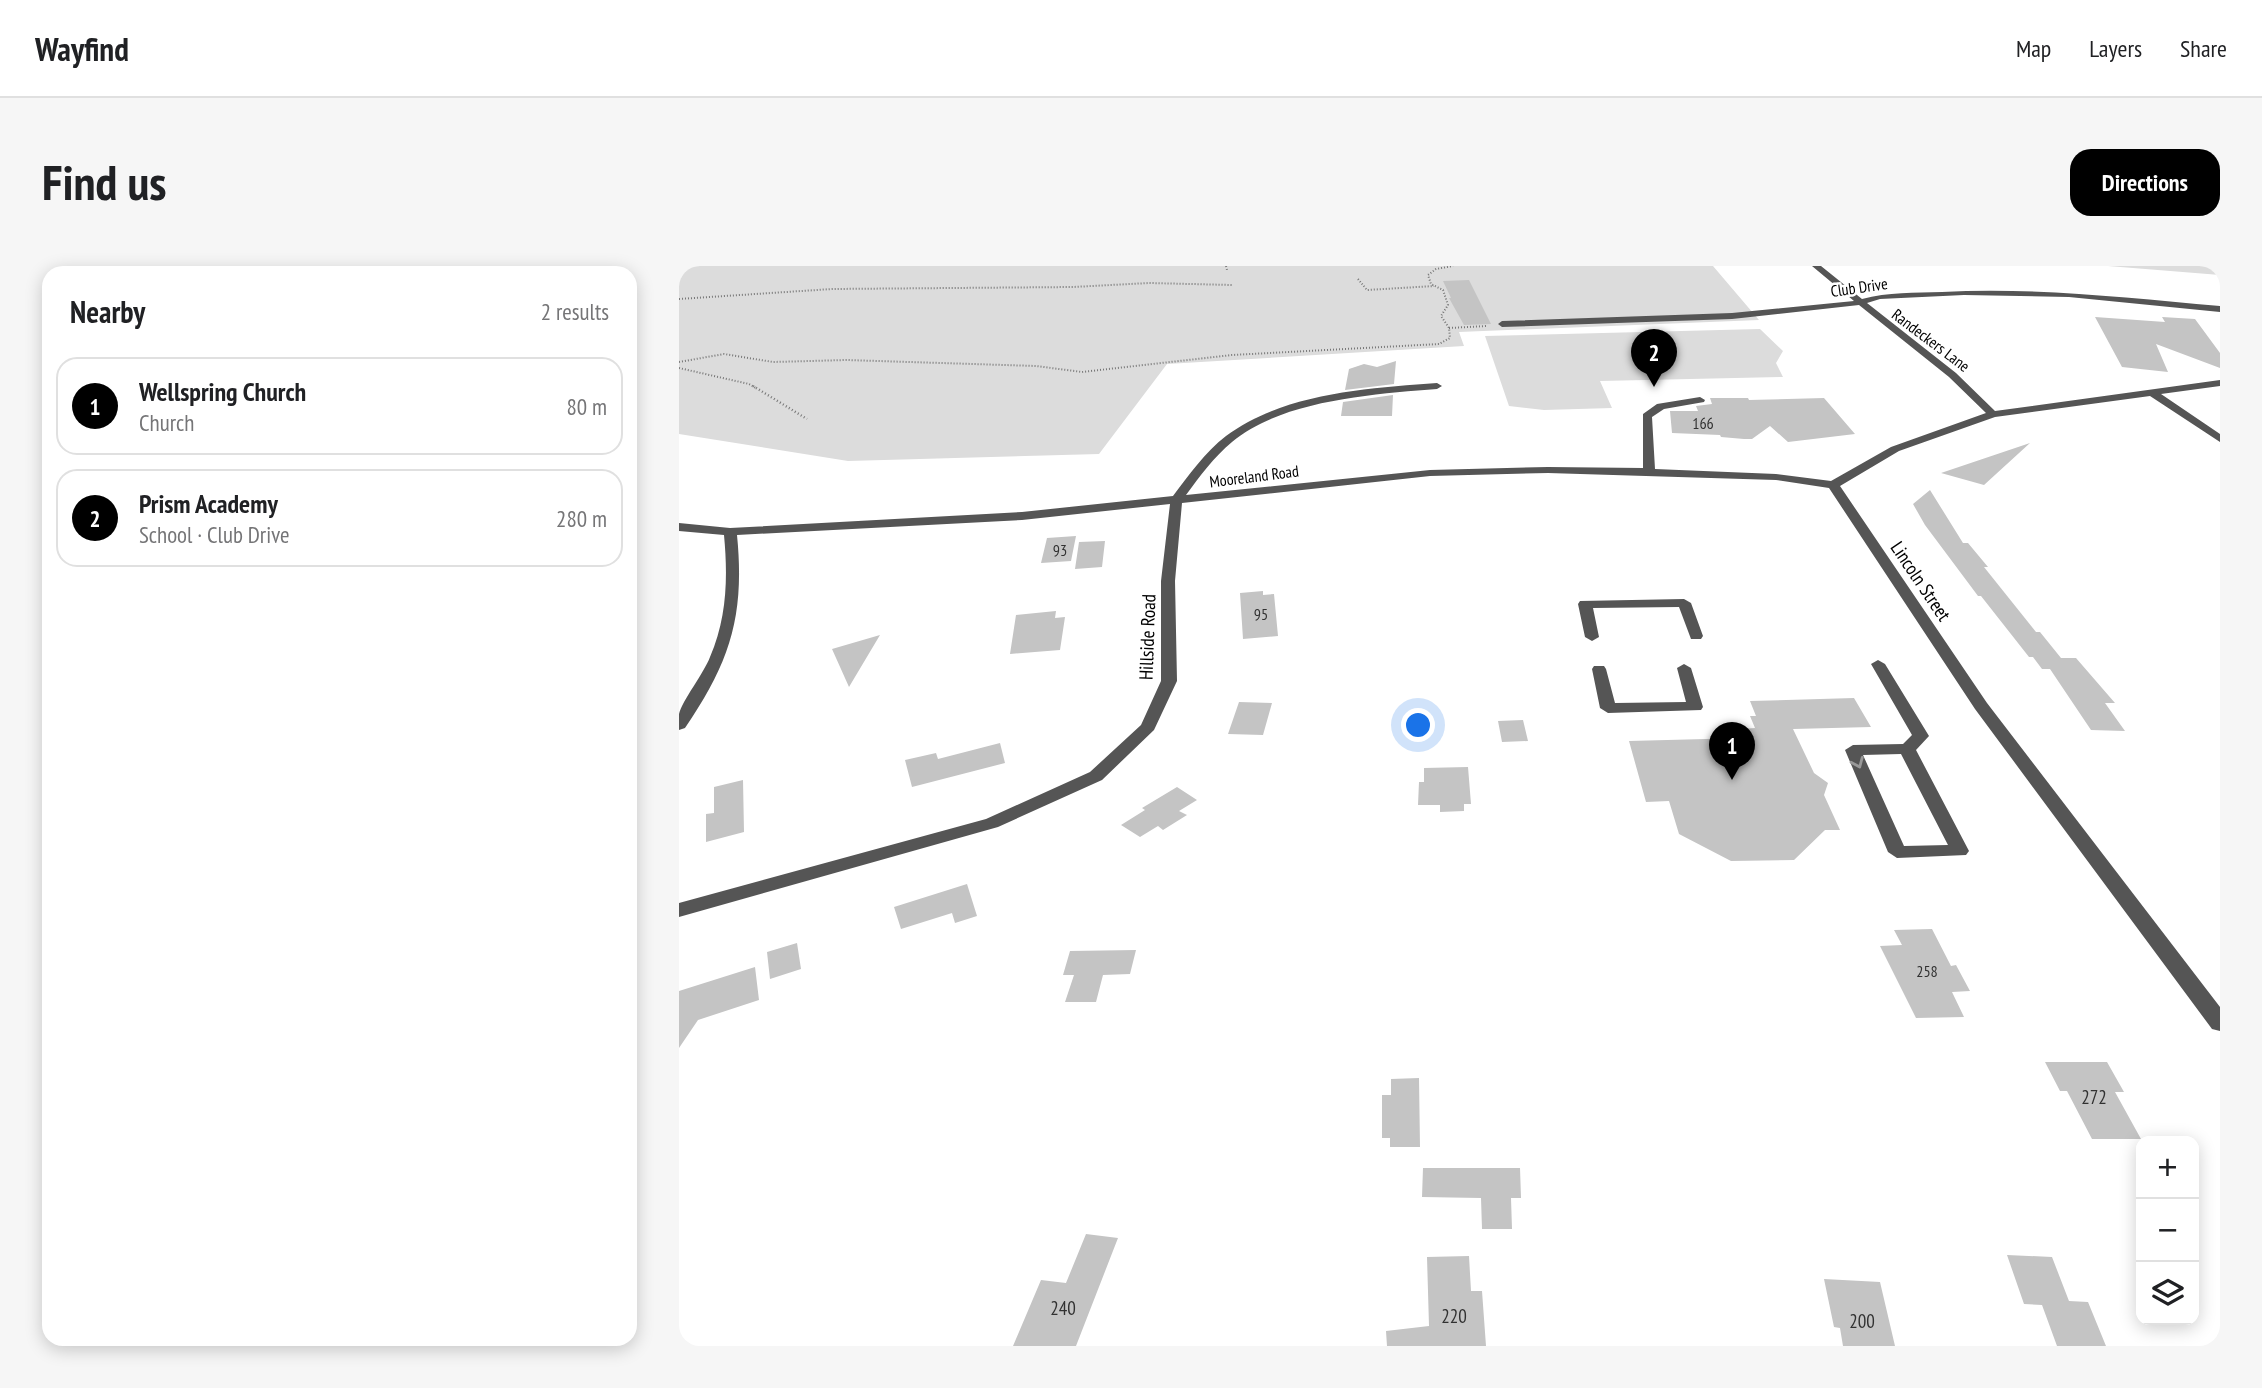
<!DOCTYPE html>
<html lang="en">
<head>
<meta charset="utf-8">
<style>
	:root { --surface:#fff; --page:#f6f6f6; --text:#202124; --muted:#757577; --line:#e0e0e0; --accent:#000 }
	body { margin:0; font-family:"PT Sans Narrow",sans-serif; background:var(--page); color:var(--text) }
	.controls { position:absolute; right:21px; bottom:21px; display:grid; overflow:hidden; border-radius:14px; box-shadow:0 4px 18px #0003 }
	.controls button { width:63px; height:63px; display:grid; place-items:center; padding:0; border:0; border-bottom:2px solid var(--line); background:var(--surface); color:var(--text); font:35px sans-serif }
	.you { position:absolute; left:740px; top:460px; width:24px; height:24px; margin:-18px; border:5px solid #fff; border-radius:50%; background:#1a73e8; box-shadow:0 0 0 10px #1a73e833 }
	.badge { display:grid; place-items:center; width:46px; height:46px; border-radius:50%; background:var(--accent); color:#fff; font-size:23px; font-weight:700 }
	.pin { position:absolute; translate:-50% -58px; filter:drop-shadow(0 2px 4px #0008) }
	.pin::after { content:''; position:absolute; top:37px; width:24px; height:21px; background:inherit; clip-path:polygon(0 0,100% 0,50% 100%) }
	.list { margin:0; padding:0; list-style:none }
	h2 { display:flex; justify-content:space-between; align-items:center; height:91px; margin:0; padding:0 28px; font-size:30px }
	h2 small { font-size:23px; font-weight:400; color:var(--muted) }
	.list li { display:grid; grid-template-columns:46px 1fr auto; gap:21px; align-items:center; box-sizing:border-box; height:98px; margin:0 14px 14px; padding:0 14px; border:2px solid var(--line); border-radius:21px }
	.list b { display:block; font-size:26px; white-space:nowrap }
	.list p { margin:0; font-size:23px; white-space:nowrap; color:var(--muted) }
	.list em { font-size:23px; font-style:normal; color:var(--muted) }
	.icon { flex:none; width:38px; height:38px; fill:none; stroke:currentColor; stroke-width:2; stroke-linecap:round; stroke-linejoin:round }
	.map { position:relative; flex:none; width:1541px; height:1080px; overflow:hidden; border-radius:21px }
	header { display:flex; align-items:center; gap:42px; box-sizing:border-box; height:98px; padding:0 35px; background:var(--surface); border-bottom:2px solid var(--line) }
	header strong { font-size:33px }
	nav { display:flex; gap:38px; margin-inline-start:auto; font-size:24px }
	.intro { display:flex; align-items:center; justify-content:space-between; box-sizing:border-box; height:168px; padding:0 42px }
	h1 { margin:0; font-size:49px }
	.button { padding:18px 32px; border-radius:21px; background:var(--accent); color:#fff; font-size:24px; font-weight:700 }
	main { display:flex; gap:42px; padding:0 42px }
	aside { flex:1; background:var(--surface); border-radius:21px; box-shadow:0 4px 18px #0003 }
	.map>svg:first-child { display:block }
	.green { fill:#dcdcdc }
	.building { fill:#c4c4c4 }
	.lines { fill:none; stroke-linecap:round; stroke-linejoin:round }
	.path-far1 { stroke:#777; stroke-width:2; stroke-dasharray:1 2; stroke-linecap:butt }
	.path { stroke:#777; stroke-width:2.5; stroke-dasharray:1 2.5; stroke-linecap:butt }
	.minor { fill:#555; fill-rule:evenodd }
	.oneway { stroke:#999 }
	.labels { text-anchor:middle; stroke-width:5; stroke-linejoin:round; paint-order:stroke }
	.far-street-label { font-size:16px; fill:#000; stroke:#fff }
	.number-label { font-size:16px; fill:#313131 }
	.street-label { font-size:19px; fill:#000; stroke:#fff }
	.near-number-label { font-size:19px; fill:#313131 }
</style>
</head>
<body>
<header>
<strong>Wayfind</strong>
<nav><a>Map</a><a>Layers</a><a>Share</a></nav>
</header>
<div class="intro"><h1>Find us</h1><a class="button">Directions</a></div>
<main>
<aside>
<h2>Nearby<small>2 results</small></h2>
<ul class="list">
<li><span class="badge">1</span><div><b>Wellspring Church</b><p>Church</p></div><em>80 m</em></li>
<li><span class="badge">2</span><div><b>Prism Academy</b><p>School · Club Drive</p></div><em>280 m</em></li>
</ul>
</aside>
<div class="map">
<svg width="1541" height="1080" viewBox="0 0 1541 1080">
	<rect width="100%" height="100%" fill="#fff"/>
	<path class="green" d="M 0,0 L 1034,0 L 1080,54 L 780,66 L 785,80 L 488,98 L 420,188 L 169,195 L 0,168 Z
		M 1429,0 L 1541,0 L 1541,9 Z
		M 1081,63 L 1104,85 L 1097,97 L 1104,111 L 921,115 L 933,142 L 865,144 L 830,140 L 806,70 Z"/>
	<path class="building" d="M 790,14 L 812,58 L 785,59 L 770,32 L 772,32 L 764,15 Z
		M 1416,51 L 1486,56 L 1483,51 L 1516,53 L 1541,87 L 1541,102 L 1477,78 L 1489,106 L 1443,101 Z
		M 717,95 L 715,118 L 666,124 L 670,103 L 685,98 L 698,101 Z
		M 714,129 L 713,150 L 662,150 L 664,136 Z
		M 1031,132 L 1069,132 L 1070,134 L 1145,132 L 1176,168 L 1109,176 L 1091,160 L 1073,173 L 1065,173 L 1042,171 L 1041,169 L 993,167 L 991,145 L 1019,145 L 1017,140 L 1033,138 Z
		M 1351,177 L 1305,219 L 1262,207 Z
		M 1251,224 L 1284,277 L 1289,277 L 1309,301 L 1305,301 L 1357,366 L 1361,366 L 1382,392 L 1397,392 L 1436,437 L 1426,437 L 1446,465 L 1412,464 L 1371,403 L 1363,403 L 1354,391 L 1350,391 L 1302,330 L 1299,330 L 1246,259 L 1234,238 Z
		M 397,270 L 392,295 L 362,297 L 368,272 Z
		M 426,275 L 423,301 L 396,303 L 400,276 Z
		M 584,325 L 584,329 L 595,328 L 599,370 L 564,373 L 561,327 Z
		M 377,345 L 376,352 L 386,351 L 381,384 L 331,388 L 337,349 Z
		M 201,369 L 170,421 L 153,383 Z
		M 1175,432 L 1192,461 L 1114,463 L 1135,507 L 1149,517 L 1145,529 L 1161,564 L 1146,564 L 1115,594 L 1052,595 L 1000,568 L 990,535 L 967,536 L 950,475 L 1065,472 L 1062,463 L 1076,462 L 1071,450 L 1077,450 L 1071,435 Z
		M 560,436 L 593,437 L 584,469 L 549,468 Z
		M 844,454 L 849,475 L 823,476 L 819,455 Z
		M 321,477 L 326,497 L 233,521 L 226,494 L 257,487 L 259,493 Z
		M 789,501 L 792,538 L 785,538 L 785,545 L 761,546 L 761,539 L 739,539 L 740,516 L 745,516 L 745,502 Z
		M 64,514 L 65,566 L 27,576 L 27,548 L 35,547 L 35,521 Z
		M 498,521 L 518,534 L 500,545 L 508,549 L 484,564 L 479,560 L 461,571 L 442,559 L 466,544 L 463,542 Z
		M 288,618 L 298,650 L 276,657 L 273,647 L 222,663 L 215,641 Z
		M 1253,663 L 1272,700 L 1277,699 L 1291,725 L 1273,726 L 1285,751 L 1237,752 L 1201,680 L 1223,679 L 1215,664 Z
		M 118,677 L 122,703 L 91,713 L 88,686 Z
		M 457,684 L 451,708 L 424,709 L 417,736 L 386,736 L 395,709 L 384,709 L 391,685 Z
		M 76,701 L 80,734 L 19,754 L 0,782 L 0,725 Z
		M 1366,796 L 1428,796 L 1445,826 L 1436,826 L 1462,873 L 1413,873 L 1388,825 L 1381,825 Z
		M 740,812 L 741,881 L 711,881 L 711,872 L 703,872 L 703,829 L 712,829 L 712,813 Z
		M 744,902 L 841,902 L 842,932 L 832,932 L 833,963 L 803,963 L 802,932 L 743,931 Z
		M 407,968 L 439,972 L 397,1080 L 334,1080 L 362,1014 L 387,1017 Z
		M 1328,989 L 1373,991 L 1390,1035 L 1409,1036 L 1427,1080 L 1378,1080 L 1363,1039 L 1345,1038 Z
		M 790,990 L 792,1025 L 803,1025 L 807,1080 L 708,1080 L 707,1065 L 750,1060 L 748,991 Z
		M 1145,1013 L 1201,1016 L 1216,1080 L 1164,1080 L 1161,1062 L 1155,1061 Z"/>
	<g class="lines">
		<path class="path-far1" d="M 547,0 L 548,4
			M 679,13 L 688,24 L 755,20
			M 0,33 L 153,23 L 394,21 L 470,17 L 553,19
			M 770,62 L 808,60
			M 0,96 L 45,88 L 94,96 L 167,94 L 357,100 L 403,106 L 553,89 L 760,78 L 771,72 L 770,62 L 762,50 L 769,39 L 764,24 L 752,18 L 749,9 L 757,3 L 774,0
			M 0,102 L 70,118 L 77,122"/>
		<path class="path" d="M 74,120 L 128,153"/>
		<path class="minor" d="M 1133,0 L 1142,0 L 1183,33 C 1209,26 1236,27 1263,26 C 1356,21 1448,32 1541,40 L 1541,46 L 1390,31 L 1285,29 L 1201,33 L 1188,37 L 1277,107 L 1316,145 L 1541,114 L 1541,120 L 1482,128 L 1541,168 L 1541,176 L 1471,130 L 1316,151 L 1220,185 L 1161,220 L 1308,437 L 1541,741 L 1541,765 L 1533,763 L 1296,443 L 1150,222 L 1097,214 L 869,207 L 751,210 L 503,237 L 496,315 L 498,415 L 475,464 L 423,514 L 319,561 L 0,651 L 0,637 L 307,553 L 411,506 L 462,459 L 482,415 L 482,315 L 491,238 L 343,254 L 58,269 C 66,350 51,396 6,462 L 0,464 C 0,459 0,452 0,448 C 3,435 25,407 31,391 C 48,352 49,311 45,269 L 0,265 L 0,257 L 51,262 L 343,246 L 494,230 C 510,209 526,186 547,170 C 605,127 689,122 758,117 L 763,120 L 758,123 C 695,128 603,134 553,176 C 535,191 521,210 507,229 L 751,204 L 869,201 L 964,202 L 964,148 L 978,138 L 1021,131 L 1026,134 L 1025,136 L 985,143 L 973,151 L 976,203 L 1097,208 L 1152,215 L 1212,181 L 1307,147 L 1270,111 L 1180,39 L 1053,53 L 823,61 L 819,58 L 823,55 L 1053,47 L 1175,35 Z
			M 1005,333 L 1012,337 L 1024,370 L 1022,373 L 1012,373 L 1000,341 L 914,342 L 920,371 L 913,375 L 906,371 L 899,338 L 901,335 Z
			M 1199,394 L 1206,398 L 1250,470 L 1237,484 L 1290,585 L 1287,589 L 1218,592 L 1209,586 L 1166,484 L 1174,479 L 1224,478 L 1233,469 L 1192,398 ZM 1222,488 L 1269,579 L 1225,580 L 1184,489 Z
			M 1005,398 L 1012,402 L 1024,441 L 1022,444 L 929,447 L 921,442 L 913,403 L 915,400 L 925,400 L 927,403 L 936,437 L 1007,436 L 998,402 Z"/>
	</g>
	<defs><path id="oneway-chevron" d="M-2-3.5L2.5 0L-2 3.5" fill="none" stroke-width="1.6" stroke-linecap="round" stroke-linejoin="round" transform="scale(1.75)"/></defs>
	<use class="oneway" href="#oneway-chevron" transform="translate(1179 497) rotate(67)"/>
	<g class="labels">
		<g class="far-street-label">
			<text transform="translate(1180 21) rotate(-8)" y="6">Club Drive</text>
			<text transform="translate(1252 74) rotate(37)" y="6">Randeckers Lane</text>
			<text transform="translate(575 210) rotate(-7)" y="6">Mooreland Road</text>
		</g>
		<g class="number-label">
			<text x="1024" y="163">166</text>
			<text x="381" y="290">93</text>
			<text x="582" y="354">95</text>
			<text x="1248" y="711">258</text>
		</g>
		<g class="street-label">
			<text transform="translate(1242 315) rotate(56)" y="7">Lincoln Street</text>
			<text transform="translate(468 371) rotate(-88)" y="7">Hillside Road</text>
		</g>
		<g class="near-number-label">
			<text x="1415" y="838">272</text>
			<text x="384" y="1049">240</text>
			<text x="775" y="1057">220</text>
			<text x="1183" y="1062">200</text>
		</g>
	</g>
</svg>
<div class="controls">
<button>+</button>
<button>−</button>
<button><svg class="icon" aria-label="layers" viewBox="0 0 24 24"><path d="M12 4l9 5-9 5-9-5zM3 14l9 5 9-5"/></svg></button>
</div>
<div class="you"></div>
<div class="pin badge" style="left:1053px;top:514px">1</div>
<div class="pin badge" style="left:975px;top:121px">2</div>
</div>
</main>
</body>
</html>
